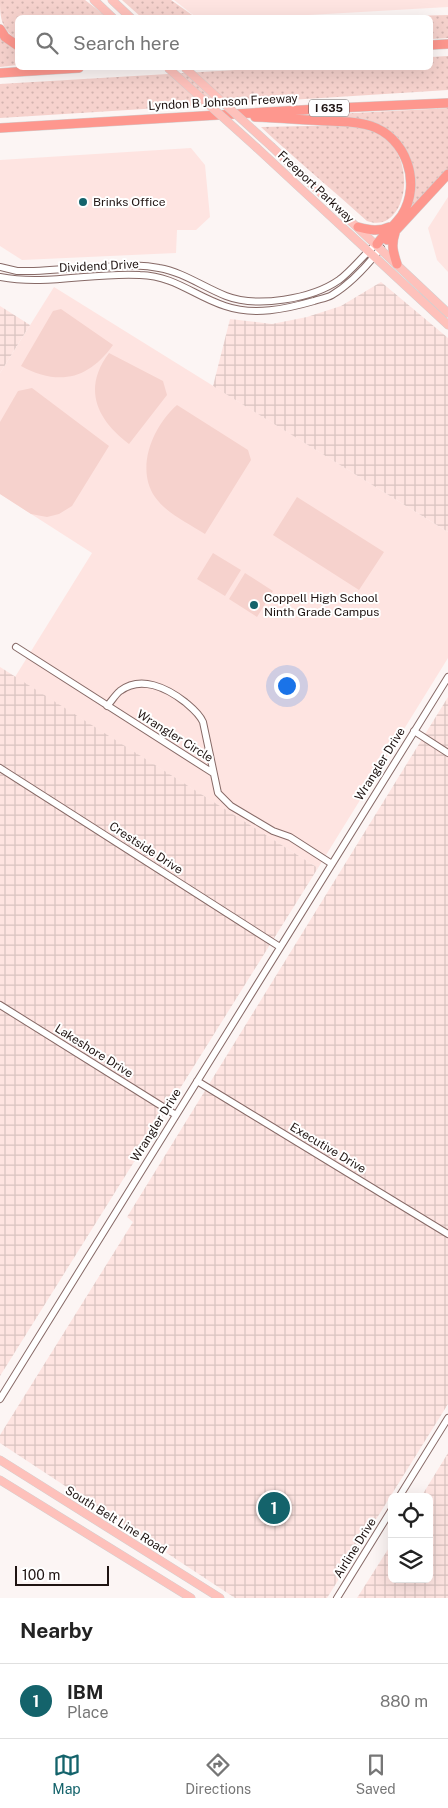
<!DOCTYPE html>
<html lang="en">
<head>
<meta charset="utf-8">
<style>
	:root { --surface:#fff; --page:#f2f2f2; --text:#222; --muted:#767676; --line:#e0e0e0; --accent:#14636b }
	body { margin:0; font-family:"Public Sans",sans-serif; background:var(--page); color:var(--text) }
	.controls { position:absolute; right:15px; bottom:15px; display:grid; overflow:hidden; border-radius:8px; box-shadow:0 5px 20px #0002 }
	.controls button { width:45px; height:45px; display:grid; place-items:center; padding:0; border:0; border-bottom:1px solid var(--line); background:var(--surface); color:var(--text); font:25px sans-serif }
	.scale { position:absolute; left:15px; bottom:12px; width:94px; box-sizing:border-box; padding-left:5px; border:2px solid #1f1412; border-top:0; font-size:14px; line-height:18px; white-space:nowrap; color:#1f1412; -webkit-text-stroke:4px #fff; paint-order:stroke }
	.you { position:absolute; left:286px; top:685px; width:18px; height:18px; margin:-12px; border:4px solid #fff; border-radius:50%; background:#1a73e8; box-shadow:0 0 0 8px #1a73e833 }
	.badge { display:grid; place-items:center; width:32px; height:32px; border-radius:50%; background:var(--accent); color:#fff; font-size:16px; font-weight:700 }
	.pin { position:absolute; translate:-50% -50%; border:2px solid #fff; box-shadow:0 1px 5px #0006 }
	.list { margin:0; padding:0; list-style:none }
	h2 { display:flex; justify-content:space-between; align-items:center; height:65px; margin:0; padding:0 20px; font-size:21px }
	h2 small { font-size:16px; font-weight:400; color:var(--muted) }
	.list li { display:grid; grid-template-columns:32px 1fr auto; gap:15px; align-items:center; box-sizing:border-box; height:75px; padding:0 20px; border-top:1px solid var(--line) }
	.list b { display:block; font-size:19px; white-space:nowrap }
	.list p { margin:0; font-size:16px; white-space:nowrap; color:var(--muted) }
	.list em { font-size:16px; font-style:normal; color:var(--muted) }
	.icon { flex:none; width:28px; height:28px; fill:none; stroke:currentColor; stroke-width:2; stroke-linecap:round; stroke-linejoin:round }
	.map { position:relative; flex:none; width:448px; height:1598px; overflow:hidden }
	.search { position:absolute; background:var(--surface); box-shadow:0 5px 20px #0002; left:15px; right:15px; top:15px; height:55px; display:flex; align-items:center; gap:12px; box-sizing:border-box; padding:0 18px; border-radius:8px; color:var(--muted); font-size:19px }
	.sheet { height:140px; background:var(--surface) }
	nav { display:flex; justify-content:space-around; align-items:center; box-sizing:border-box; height:70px; border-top:1px solid var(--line); background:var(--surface); font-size:14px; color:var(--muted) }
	nav a { display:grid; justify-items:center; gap:2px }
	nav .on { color:var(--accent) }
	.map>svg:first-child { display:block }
	.built { fill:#fee4e1 }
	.industrial { fill:url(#industrial-grid) }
	.grass { fill:url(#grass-dots) }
	.park { fill:#f6d2cd }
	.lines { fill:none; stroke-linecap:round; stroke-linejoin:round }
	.minor-casing { stroke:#876a67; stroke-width:8 }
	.major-casing { stroke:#d2d0d0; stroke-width:9 }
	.highway-casing { stroke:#d2d0d0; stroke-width:10 }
	.minor { stroke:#fff; stroke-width:6 }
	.major { stroke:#fec1bb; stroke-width:8 }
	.highway { stroke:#fe978e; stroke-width:9 }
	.major-bridge-casing { stroke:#d2d0d0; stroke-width:9; stroke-linecap:butt }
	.major-bridge { stroke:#fec1bb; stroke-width:8 }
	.poi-dot { fill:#14636b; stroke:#fff; stroke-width:2 }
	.labels { text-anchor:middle; stroke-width:4; stroke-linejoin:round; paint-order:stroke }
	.shield { fill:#fff; stroke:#625a59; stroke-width:1 }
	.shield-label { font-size:11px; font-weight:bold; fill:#1f1412 }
	.street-label { font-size:12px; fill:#1f1412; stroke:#fff }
	.poi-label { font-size:12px; fill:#1f1412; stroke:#fff; text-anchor:start }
</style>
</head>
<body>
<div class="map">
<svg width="448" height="1598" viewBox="0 0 448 1598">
	<defs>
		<pattern id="industrial-grid" width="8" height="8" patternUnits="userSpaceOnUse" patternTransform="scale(1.25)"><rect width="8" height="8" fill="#fee4e1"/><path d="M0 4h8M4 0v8" fill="none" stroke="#d9c3c0"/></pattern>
		<pattern id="grass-dots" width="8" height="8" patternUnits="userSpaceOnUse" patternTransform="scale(1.25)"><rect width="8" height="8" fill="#f6d2cd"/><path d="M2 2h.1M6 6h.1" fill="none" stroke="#d2b3af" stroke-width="1.8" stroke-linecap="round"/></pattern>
	</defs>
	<rect width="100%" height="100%" fill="#fcf5f4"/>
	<path class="built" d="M 174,0 L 448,0 L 448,7 L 274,17 L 197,18 Z
		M 191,148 L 205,165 L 210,217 L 196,230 L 177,230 L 176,253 L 22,260 L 0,246 L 0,160 Z
		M 448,197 L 448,272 L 437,260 L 428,228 Z
		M 54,287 L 448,532 L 448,658 L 318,868 L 15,677 L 92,553 L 0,494 L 0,373 Z"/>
	<path class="industrial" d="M 381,282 L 448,338 L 448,532 L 213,386 L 230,319 L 272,324 L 307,317 L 341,306 Z
		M 0,306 L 30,325 L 0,373 Z
		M 0,667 L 318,868 L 0,1376 Z
		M 448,697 L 448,1404 L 327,1598 L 235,1598 L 0,1443 L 0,1435 L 133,1222 L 127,1217 Z
		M 448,1453 L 448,1598 L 357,1598 L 392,1543 L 392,1579 L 429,1579 L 429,1497 L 421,1497 Z"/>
	<path class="grass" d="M 0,0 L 85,0 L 107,17 L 18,18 L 17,41 C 2,27 0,21 0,0 Z
		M 122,0 L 171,0 L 195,17 L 141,17 Z
		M 448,15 L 448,38 L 431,39 L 430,18 L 372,17 Z
		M 0,34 L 17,50 L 17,65 L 0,67 Z
		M 448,56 L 448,90 L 0,118 L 0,84 L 267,68 L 430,68 L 431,57 Z
		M 448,108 L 448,169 L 401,220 L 413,186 L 392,133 L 381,125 L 364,119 L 337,118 L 337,114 Z
		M 354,125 C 360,127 367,127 373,130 C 422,151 408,236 367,221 C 332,189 296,160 261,127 Z"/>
	<path class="park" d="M 61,309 L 113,345 C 88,380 58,386 21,366 L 53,311 Z
		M 109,353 L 163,381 L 167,395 L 129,444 C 97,420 82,389 109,353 Z
		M 32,388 L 109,446 L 72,506 L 59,514 L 47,517 L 31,514 L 0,494 L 0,422 L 18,391 Z
		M 177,405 L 248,450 L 251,460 L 205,534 C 188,523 167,514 155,497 C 135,468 153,426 177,405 Z
		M 297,497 L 384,552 L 359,590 L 273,535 Z
		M 213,553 L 241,570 L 225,596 L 197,579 Z
		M 245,573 L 273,591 L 257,617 L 229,599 Z"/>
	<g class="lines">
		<g class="minor-casing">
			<path id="minor" d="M 0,267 L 17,271 L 34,271 C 57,269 80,268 102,267 C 122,266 140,264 159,268 C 183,272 203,287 226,296 C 257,308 312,299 339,280 C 351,271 361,258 372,248
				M 0,277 C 46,286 94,272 140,275 C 175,276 194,296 225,306 C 254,316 286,309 314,301 C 320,299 327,298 332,295 C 352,283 367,266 381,248
				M 16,647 L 213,773
				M 107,706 C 111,702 115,695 120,691 C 141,675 167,688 185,702 C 192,708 199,713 203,722 L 218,793 L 231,806 L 273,831 L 290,837 L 332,864
				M 414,731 L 448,753
				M 0,768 L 280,947
				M 0,1005 L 176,1115
				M 197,1081 L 448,1234
				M 0,1399 L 448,677
				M 399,1497 L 448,1418
				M 337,1598 L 392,1509"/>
		</g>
		<g class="major-casing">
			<path id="major" d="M 94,0 L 113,18
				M 112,0 L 131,18
				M 272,147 L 448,313
				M 257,148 L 448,325
				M 0,1460 L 220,1598
				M 0,1480 L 191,1598"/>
		</g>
		<g class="highway-casing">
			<path id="highway" d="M 0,29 L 5,37 L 18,46
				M 430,45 L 448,44
				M 0,73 L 79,68
				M 255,117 C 280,118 304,120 329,121 C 343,122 357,121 371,126 C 406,137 422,183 402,215 C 395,225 384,234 377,244
				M 0,128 L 336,108 L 448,103
				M 358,227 C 370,230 378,232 389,227
				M 395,233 C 391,245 393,252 397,264
				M 387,240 L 448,174"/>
		</g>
		<use href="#minor" class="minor"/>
		<use href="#major" class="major"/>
		<use href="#highway" class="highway"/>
		<g class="major-bridge-casing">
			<path id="major-bridge" d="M 168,68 L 257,148
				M 185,68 L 272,147"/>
		</g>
		<use href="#major-bridge" class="major-bridge"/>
	</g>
	<g class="poi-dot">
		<circle cx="83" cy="202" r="5"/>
		<circle cx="254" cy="605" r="5"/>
	</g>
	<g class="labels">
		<rect class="shield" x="309" y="99.5" width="40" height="17" rx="4"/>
		<g class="shield-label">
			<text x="329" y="112">I 635</text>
		</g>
		<g class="street-label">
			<text transform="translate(223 102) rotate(-3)" y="4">Lyndon B Johnson Freeway</text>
			<text transform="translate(316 187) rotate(43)" y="4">Freeport Parkway</text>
			<text transform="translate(99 266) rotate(-3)" y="4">Dividend Drive</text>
			<text transform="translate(175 736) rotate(32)" y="4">Wrangler Circle</text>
			<text transform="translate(380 764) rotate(-58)" y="4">Wrangler Drive</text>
			<text transform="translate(146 848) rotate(33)" y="4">Crestside Drive</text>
			<text transform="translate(94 1051) rotate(32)" y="4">Lakeshore Drive</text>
			<text transform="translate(156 1125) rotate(-58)" y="4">Wrangler Drive</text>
			<text transform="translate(328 1148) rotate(31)" y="4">Executive Drive</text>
			<text transform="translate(116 1520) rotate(32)" y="4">South Belt Line Road</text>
			<text transform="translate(355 1548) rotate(-58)" y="4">Airline Drive</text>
		</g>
		<g class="poi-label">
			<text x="93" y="206">Brinks Office</text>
			<text x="264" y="602">Coppell High School<tspan x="264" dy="14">Ninth Grade Campus</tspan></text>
		</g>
	</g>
</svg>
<div class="controls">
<button><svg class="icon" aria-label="locate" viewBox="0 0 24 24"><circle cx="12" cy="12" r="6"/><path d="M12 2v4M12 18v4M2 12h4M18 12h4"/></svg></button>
<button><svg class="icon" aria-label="layers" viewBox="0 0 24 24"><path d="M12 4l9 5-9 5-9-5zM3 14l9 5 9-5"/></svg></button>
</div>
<div class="scale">100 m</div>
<div class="you"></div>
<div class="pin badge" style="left:274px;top:1508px">1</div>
<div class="search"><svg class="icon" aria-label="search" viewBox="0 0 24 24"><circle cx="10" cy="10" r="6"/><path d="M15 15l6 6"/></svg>Search here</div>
</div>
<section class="sheet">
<h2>Nearby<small></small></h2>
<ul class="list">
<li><span class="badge">1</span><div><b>IBM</b><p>Place</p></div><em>880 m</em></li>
</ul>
</section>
<nav>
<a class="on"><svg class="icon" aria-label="map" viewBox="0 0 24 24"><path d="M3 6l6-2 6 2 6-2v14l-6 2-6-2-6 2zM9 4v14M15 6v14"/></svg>Map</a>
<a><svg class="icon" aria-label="directions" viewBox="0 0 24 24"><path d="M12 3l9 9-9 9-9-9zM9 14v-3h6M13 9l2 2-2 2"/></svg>Directions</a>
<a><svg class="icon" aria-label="saved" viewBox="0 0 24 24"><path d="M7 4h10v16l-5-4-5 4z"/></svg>Saved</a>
</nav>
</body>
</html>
